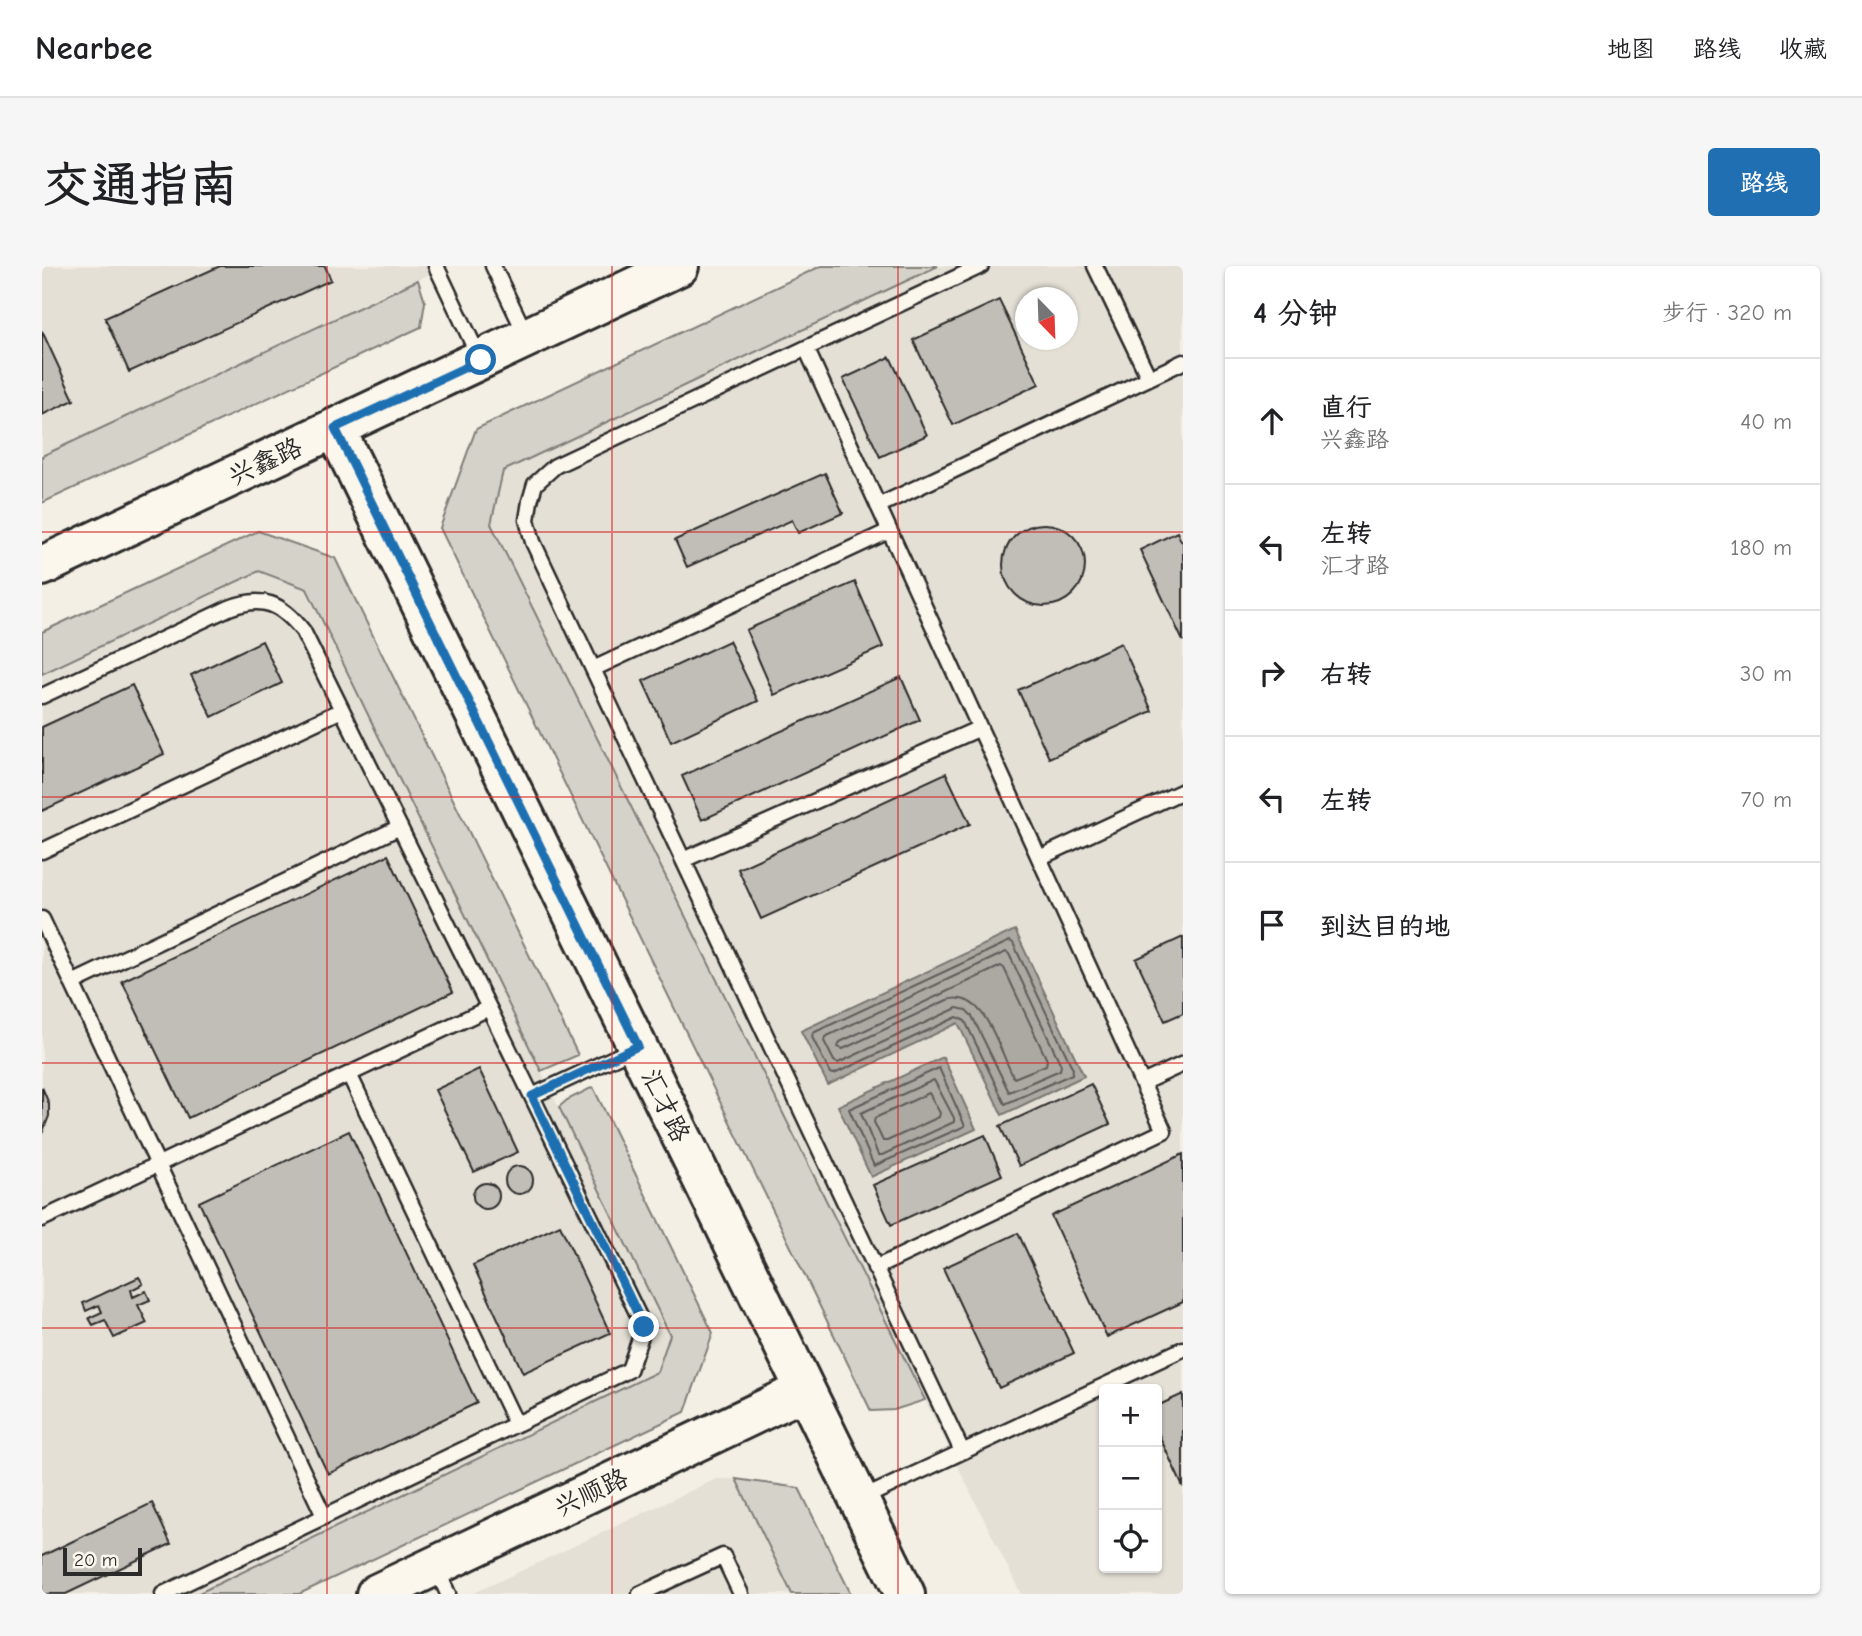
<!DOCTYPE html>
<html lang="zh">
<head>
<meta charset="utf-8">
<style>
	:root { --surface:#fff; --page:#f6f6f6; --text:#202124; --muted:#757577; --line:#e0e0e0; --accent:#1f6fb2 }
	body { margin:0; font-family:"Comic Neue","LXGW WenKai TC",sans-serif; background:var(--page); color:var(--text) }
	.controls { position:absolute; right:21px; bottom:21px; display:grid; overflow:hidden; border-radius:7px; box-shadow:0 2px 5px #0004 }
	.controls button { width:63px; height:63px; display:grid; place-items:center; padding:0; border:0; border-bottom:2px solid var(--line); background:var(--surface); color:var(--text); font:35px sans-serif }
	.compass { position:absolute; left:973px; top:21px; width:63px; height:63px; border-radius:50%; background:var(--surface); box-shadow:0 2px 5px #0004; rotate:157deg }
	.scale { position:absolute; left:21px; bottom:18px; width:79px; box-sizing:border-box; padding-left:7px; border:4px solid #2b2b2b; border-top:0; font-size:19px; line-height:24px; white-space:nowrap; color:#2b2b2b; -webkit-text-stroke:5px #fbf7ec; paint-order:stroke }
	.stop { position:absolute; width:21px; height:21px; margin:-16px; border:5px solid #1f6fb2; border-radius:50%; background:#fff }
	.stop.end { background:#1f6fb2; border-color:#fff; box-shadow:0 2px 7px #0008 }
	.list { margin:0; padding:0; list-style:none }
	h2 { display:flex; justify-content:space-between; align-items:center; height:91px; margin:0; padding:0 28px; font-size:30px }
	h2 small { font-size:23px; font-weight:400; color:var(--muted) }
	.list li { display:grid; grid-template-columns:46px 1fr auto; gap:21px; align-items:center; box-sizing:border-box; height:126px; padding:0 28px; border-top:2px solid var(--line) }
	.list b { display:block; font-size:26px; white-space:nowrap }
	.list p { margin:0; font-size:23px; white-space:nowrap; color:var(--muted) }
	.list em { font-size:23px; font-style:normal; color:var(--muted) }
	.icon { flex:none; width:38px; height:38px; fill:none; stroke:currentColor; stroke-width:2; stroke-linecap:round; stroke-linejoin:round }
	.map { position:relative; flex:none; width:1141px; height:1328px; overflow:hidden; border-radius:7px }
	header { display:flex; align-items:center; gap:42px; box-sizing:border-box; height:98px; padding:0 35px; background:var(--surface); border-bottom:2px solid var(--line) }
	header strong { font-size:33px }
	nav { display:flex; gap:38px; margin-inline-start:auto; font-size:24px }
	.intro { display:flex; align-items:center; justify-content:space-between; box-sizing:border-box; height:168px; padding:0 42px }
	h1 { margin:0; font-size:49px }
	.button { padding:18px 32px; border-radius:7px; background:var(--accent); color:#fff; font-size:24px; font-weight:700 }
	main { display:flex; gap:42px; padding:0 42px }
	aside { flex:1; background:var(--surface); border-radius:7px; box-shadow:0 2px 5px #0004 }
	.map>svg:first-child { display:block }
	.built { fill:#e4e0d6; fill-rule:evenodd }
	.green { fill:#d5d2c9; stroke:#807e7a; stroke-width:2 }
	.water { fill:#aca9a2; stroke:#787772; stroke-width:2 }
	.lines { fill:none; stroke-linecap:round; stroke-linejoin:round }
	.shore { stroke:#5f5d5b; stroke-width:2 }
	.building { fill:#c0beb6; stroke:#2b2b2b; stroke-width:2 }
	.lane-casing { stroke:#2b2b2b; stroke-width:19 }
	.secondary-casing { stroke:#2b2b2b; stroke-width:44 }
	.lane { stroke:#fbf7ec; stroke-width:14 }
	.secondary { stroke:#fbf7ec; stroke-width:38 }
	.route { stroke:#1f6fb2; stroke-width:9 }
	.grid { fill:none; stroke:#d62828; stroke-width:2; stroke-opacity:0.55 }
	.labels { text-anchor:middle; stroke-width:6; stroke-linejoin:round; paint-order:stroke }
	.street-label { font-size:26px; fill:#2b2b2b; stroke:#fbf7ec }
</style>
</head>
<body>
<header>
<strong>Nearbee</strong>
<nav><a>地图</a><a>路线</a><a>收藏</a></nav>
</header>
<div class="intro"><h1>交通指南</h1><a class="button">路线</a></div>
<main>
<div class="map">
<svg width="1141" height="1328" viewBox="0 0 1141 1328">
	<rect width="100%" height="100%" fill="#f3efe4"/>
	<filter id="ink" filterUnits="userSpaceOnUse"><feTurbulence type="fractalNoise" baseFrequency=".0143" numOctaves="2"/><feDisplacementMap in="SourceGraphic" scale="14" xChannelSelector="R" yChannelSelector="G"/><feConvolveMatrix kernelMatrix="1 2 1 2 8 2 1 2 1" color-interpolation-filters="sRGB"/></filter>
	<g filter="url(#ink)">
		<path class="built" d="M 0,0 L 405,0 L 0,190 Z
			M 896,0 L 1141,0 L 1141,1328 L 979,1328 L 449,258 L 461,205 ZM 984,32 L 1026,32 L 1026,74 L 984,74 ZM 1062,1123 L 1115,1123 L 1115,1302 L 1062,1302 Z
			M 217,305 L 265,323 L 628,1070 L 615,1106 L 155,1328 L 0,1328 L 0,408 Z
			M 674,1213 L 694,1213 L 750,1328 L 430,1328 Z"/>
		<path class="green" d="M 779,0 L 896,0 L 461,205 L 449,258 L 883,1134 L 852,1144 L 829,1145 L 398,262 L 434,163 Z
			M 376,14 L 383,36 L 379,61 L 0,237 L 0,190 Z
			M 216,265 L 293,292 L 536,789 L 499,805 L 265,323 L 217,305 L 0,408 L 0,366 Z
			M 551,821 L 671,1067 L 643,1146 L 257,1328 L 155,1328 L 615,1106 L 628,1069 L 517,841 L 525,834 Z
			M 694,1213 L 757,1222 L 809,1328 L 750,1328 Z"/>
		<path class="water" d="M 973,664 L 1042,810 L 960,849 L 916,757 L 786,819 L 759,765 Z
			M 901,791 L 934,863 L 829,911 L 796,840 Z"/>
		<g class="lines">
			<path class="shore" d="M 968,675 L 971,677 L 1031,803 L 1030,808 L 963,838 L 923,755 L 915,751 L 792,808 L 788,807 L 770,771 L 771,767 Z
				M 964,686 L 967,688 L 1019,799 L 1018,804 L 967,826 L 930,750 L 924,744 L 915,742 L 796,797 L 792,795 L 782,775 L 783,771 Z
				M 959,700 L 962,702 L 1005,794 L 1004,799 L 972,812 C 957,786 944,722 905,734 L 801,783 L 796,781 L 798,776 Z
				M 897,802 L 923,860 L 832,900 L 807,843 Z
				M 892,814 L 912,852 L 912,856 L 840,889 L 836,889 L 819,847 Z
				M 887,827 L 898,847 L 897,851 L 845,875 L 841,875 L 832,856 L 833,852 Z"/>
		</g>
		<path class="building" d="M 178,0 L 283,0 L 289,14 L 87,106 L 63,52 Z
			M 957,34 L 997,118 L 911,159 L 871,74 Z
			M 0,65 L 32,134 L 0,149 Z
			M 848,91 L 885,169 L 838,191 L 801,113 Z
			M 783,207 L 801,247 L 756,267 L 750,254 L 645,301 L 633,274 Z
			M961 299a41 41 0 1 1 82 0a41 41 0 1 1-82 0Z
			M 1135,266 L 1139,275 L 1141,274 L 1141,375 L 1098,284 Z
			M 813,316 L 841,381 L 732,429 L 704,364 Z
			M 220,375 L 240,417 L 170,451 L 149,409 Z
			M 687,375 L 716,435 L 629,476 L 601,415 Z
			M 1079,377 L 1110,445 L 1007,492 L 976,424 Z
			M 859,411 L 878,454 L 660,554 L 640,510 Z
			M 90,419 L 122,488 L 0,545 L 0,461 Z
			M 904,507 L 928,558 L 719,653 L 696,603 Z
			M 346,589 L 411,726 L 146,852 L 80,715 Z
			M 1141,671 L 1141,747 L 1123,755 L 1094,693 Z
			M 437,803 L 476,886 L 432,906 L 393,824 Z
			M 1049,818 L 1068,858 L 977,900 L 958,860 Z
			M 0,821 L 7,838 L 7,850 L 0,868 Z
			M 307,865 L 435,1137 L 286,1208 L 157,936 Z
			M 943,869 L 960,909 L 849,959 L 831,919 Z
			M 1141,888 L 1141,1036 L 1065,1071 L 1009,950 Z
			M463 914a14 14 0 1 1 28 0a14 14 0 1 1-28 0Z
			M431 930a13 13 0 1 1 26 0a13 13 0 1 1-26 0Z
			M 518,959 L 568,1067 L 481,1107 L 431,999 Z
			M 976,967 L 1032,1087 L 957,1122 L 901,1002 Z
			M 97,1011 L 101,1018 L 89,1024 L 91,1031 L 104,1025 L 108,1034 L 96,1039 L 105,1057 L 72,1072 L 63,1054 L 51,1059 L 47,1052 L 60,1046 L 57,1039 L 44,1045 L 41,1037 Z
			M 1141,1128 L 1141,1221 L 1115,1165 L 1115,1140 Z
			M 110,1237 L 129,1278 L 24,1328 L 0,1328 L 0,1290 Z"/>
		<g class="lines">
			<g class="lane-casing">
				<path id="lane" d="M 394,0 L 438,93
					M 451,0 L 485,71
					M 1053,0 L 1107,112
					M 764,82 L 1122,865 L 833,1002
					M 836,240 L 1141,96
					M 551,403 L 847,265
					M 0,430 L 187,342 C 221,329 239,337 261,365 L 447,742
					M 0,585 L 300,444
					M 997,592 L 1141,525
					M 641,594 L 938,462
					M 0,653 L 282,1250
					M 30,717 L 358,561
					M 307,808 L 474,1158
					M 1100,817 L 1141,798
					M 490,830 L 593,782
					M 0,953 L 447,742 L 602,1061 L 587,1104 L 121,1328
					M 920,1185 L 491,276 L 485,254 L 488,235 L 493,218 L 513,200 L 939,0
					M 819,1233 L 1141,1083
					M 394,1301 L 406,1328
					M 598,1328 L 681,1290 L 699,1328"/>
			</g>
			<g class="secondary-casing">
				<path id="secondary" d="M 293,162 L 863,1328
					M 0,300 L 637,0
					M 334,1328 L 763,1124"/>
			</g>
			<use href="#lane" class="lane"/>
			<use href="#secondary" class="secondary"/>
		</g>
	</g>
	<g class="lines" filter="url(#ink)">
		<path class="route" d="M 439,94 L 293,162 L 596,780 L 490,830 L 602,1061"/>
	</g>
	<path class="grid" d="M 285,0 L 285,1328M 570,0 L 570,1328M 856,0 L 856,1328M 0,266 L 1141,266M 0,531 L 1141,531M 0,797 L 1141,797M 0,1062 L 1141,1062"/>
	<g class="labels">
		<g class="street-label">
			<text transform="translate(223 195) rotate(-25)" y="9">兴鑫路</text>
			<text transform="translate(624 839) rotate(64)" y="9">汇才路</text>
			<text transform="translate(549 1226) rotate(-25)" y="9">兴顺路</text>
		</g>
	</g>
</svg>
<div class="controls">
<button>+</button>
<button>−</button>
<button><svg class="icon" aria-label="locate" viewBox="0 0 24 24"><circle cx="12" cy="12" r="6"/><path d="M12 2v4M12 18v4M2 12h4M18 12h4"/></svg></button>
</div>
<svg class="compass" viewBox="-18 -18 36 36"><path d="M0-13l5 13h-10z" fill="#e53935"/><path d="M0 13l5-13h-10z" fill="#757577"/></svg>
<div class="scale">20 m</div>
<div class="stop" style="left:439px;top:94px"></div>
<div class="stop end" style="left:602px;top:1061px"></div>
</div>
<aside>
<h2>4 分钟<small>步行 · 320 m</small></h2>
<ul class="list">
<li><svg class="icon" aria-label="ahead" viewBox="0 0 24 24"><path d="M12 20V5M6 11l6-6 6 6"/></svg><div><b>直行</b><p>兴鑫路</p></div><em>40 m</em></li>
<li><svg class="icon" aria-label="left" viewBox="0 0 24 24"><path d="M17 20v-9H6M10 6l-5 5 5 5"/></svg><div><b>左转</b><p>汇才路</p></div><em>180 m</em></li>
<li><svg class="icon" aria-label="right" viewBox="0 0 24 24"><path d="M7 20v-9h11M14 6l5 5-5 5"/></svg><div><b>右转</b></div><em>30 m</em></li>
<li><svg class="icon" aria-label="left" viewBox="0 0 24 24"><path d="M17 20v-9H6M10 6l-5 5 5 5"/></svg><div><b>左转</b></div><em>70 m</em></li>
<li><svg class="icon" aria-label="arrive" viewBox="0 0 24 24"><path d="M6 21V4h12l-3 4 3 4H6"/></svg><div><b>到达目的地</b></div></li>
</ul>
</aside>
</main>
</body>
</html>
